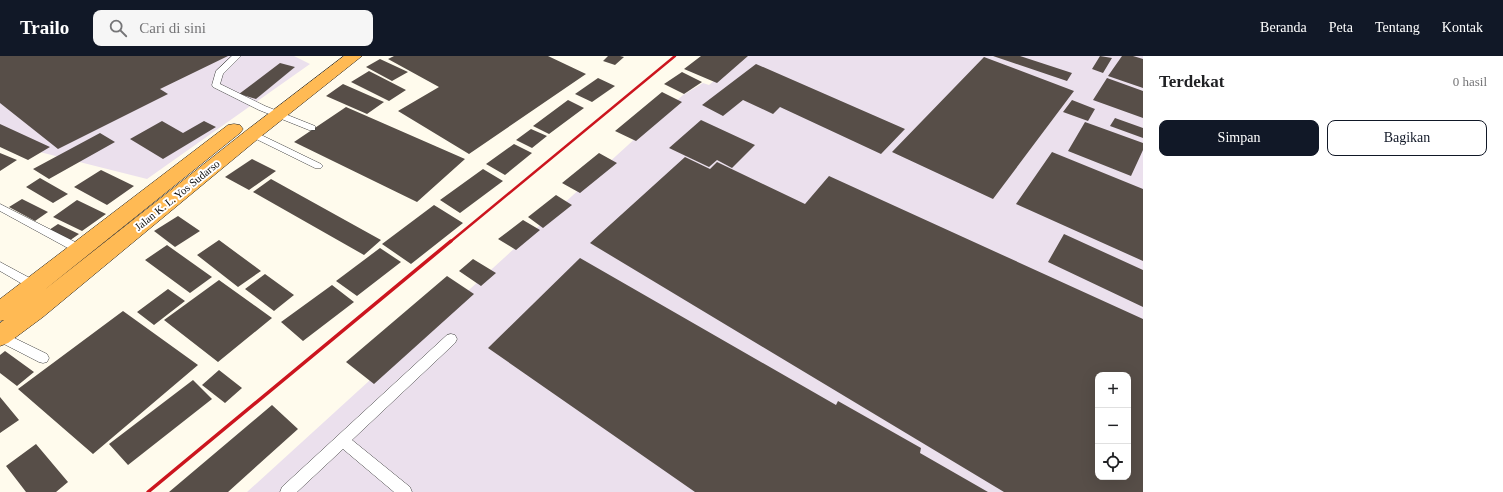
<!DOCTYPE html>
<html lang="id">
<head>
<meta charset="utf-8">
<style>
	:root { --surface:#fff; --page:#f6f6f6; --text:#202124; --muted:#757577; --line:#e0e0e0; --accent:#111827 }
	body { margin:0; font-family:Georgia,serif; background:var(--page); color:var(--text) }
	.controls { position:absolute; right:12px; bottom:12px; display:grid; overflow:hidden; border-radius:8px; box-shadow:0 4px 16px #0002 }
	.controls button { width:36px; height:36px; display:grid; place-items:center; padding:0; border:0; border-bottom:1px solid var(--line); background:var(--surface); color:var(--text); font:20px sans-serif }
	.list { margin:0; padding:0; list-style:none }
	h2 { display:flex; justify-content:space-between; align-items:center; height:52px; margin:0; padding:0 16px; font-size:17px }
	h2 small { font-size:13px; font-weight:400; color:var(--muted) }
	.actions { display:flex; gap:8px; padding:12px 16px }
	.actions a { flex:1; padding:9px 0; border:1px solid var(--accent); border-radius:8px; text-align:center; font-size:14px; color:var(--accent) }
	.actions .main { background:var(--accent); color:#fff }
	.icon { flex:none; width:22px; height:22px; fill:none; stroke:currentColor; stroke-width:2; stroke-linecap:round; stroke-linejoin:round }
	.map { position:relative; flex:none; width:1143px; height:436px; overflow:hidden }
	header { display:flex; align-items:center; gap:24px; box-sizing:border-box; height:56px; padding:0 20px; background:var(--accent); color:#fff }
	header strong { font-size:19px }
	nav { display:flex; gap:22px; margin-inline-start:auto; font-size:14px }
	.search { width:280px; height:36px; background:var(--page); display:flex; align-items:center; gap:10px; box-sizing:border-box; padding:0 14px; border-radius:8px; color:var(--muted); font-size:15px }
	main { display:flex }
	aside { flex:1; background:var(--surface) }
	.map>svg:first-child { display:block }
	.industrial { fill:#ebe0ed; fill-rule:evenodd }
	.building { fill:#574e48; fill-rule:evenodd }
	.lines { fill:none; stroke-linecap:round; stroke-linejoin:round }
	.service-casing { stroke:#404040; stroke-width:1 }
	.trunk-casing { stroke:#1e1e1e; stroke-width:1 }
	.service { fill:#fff; fill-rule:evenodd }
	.trunk { fill:#ffba54; fill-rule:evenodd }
	.rail-far1 { stroke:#cc151e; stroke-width:2.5 }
	.rail { stroke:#cc151e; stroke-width:3.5 }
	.labels { text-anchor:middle; stroke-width:4; stroke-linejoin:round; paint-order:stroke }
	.street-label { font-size:11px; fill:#0d0d0d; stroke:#fff }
</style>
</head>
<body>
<header>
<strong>Trailo</strong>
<div class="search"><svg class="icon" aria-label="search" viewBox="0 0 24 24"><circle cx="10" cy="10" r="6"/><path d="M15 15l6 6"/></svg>Cari di sini</div>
<nav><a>Beranda</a><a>Peta</a><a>Tentang</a><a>Kontak</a></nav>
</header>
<main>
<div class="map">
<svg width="1143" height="436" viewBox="0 0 1143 436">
	<rect width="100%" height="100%" fill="#fffbed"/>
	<path class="industrial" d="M 0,0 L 294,0 L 310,8 L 147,123 L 0,86 Z
		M 743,0 L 1143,0 L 1143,436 L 247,436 L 683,39 L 703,27 L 709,29 ZM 1098,319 L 1128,319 L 1128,421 L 1098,421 Z"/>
	<path class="building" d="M 0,0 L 228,0 L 160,33 L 168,38 L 58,93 L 0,47 Z
		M 394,0 L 548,0 L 586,18 L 469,98 L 398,55 L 439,31 L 388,3 Z
		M 608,0 L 620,0 L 624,1 L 615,9 L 603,5 Z
		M 701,0 L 748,0 L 717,27 L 684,13 Z
		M 993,0 L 1020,0 L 1072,17 L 1067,25 Z
		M 1100,0 L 1112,2 L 1103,17 L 1092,13 Z
		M 1122,0 L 1133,0 L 1143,3 L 1143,32 L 1108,20 Z
		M 984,1 L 1074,35 L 993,143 L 892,96 Z
		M 380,3 L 408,16 L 392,25 L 366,11 Z
		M 280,7 L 295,11 L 256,43 L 239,38 Z
		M 756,8 L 905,73 L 881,98 L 780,51 L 773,58 L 743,44 L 723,60 L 702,49 Z
		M 369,15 L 406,34 L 389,45 L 351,26 Z
		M 682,16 L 702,26 L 684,38 L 664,28 Z
		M 598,22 L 615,30 L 592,46 L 575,38 Z
		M 1107,22 L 1143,35 L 1143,62 L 1093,44 Z
		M 343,28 L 384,46 L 367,58 L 326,40 Z
		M 662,36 L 682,46 L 636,85 L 615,75 Z
		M 568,44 L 584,52 L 549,78 L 533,70 Z
		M 1072,44 L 1095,53 L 1088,65 L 1063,56 Z
		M 346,51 L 465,103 L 417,146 L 294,86 Z
		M 1115,62 L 1143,72 L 1143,82 L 1110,70 Z
		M 701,64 L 755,89 L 732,112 L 717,104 L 709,111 L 669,92 Z
		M 162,65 L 183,77 L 204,65 L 216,71 L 163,103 L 130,83 Z
		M 1085,66 L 1143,87 L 1143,94 L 1131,120 L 1068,95 Z
		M 0,68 L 50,91 L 28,104 L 0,91 Z
		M 531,73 L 547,80 L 532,92 L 516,84 Z
		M 100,77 L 115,86 L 49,123 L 33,113 Z
		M 514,88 L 532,97 L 505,119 L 486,108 Z
		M 1052,96 L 1143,133 L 1143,205 L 1016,148 Z
		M 0,97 L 17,104 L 0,115 Z
		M 599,97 L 617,107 L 580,137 L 562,127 Z
		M 685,101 L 710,113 L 717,106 L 805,148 L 829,120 L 1143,263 L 1143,436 L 1004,436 L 590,187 ZM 1098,319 L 1128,319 L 1128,421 L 1098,421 Z
		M 252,103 L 276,115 L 249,134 L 225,121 Z
		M 483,113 L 503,125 L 460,157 L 440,144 Z
		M 101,114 L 134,130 L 107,149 L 74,131 Z
		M 40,122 L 68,138 L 53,147 L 26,131 Z
		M 271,123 L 381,184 L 364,199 L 253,136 Z
		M 556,139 L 572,149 L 543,172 L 528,161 Z
		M 22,143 L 48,156 L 35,165 L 9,151 Z
		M 77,144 L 106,158 L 82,175 L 53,161 Z
		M 434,149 L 463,167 L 411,208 L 382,188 Z
		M 178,160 L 200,175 L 175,191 L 154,175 Z
		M 523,164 L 540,174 L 516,194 L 498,183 Z
		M 58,168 L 79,178 L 69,185 L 49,174 Z
		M 1064,178 L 1143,214 L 1143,251 L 1048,206 Z
		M 219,184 L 261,215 L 238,231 L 197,199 Z
		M 167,189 L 212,221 L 190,237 L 145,204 Z
		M 380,192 L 401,206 L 357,240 L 336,225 Z
		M 580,202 L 836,349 L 838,345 L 921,392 L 920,397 L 988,436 L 695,436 L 488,292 Z
		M 473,203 L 496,217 L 481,230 L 459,215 Z
		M 265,218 L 294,239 L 274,255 L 245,233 Z
		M 447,220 L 474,238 L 374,328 L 346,306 Z
		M 219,224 L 272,262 L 218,306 L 164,264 Z
		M 332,229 L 354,246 L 303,285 L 281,266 Z
		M 168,233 L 185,245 L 154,269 L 137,256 Z
		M 123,255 L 198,309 L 93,398 L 18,333 Z
		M 5,295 L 34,316 L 17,330 L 0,317 L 0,299 Z
		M 219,314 L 242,332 L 225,347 L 202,329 Z
		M 193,324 L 212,343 L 128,409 L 109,388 Z
		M 0,341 L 19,364 L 0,377 Z
		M 272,349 L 298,373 L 228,436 L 169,436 Z
		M 36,388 L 68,426 L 56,436 L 26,436 L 6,410 Z"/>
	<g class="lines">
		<g class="service-casing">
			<path id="service" d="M 232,0 L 241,0 L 223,18 L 220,28 L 265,50 L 315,70 L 315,74 L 309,74 L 259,54 L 213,31 L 212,29 L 216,15 Z
				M 253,75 L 321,108 L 323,110 L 321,112 L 315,112 L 250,80 L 249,78 Z
				M 0,148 L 85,191 L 86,194 L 85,197 L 77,197 L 0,155 Z
				M 0,206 L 39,227 L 41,230 L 39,233 L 31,233 L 0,215 Z
				M 0,275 L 47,298 L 49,302 L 47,306 L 43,307 L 39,306 L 0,286 Z
				M 451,278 L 455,279 L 457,283 L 455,287 L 352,384 L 410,431 L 412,436 L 394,436 L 343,393 L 297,436 L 280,436 L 282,431 L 447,279 Z"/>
		</g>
		<g class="trunk-casing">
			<path id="trunk" d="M 344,0 L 362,0 L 259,82 L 43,261 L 8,287 L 0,290 L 0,267 L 4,264 L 0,265 L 0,243 L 228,69 L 234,68 L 240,69 L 243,73 L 240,77 L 43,235 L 247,74 Z"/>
		</g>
		<use href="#service" class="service"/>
		<use href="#trunk" class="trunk"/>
		<path class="rail-far1" d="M 450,186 L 675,0"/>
		<path class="rail" d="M 148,436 L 451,185"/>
	</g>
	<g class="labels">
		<g class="street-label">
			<text transform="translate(177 139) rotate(-39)" y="4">Jalan K. L. Yos Sudarso</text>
		</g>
	</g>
</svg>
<div class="controls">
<button>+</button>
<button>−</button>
<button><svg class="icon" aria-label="locate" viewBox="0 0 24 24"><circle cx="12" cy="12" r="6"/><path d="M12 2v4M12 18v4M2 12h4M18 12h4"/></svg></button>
</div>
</div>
<aside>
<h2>Terdekat<small>0 hasil</small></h2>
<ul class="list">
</ul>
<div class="actions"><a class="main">Simpan</a><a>Bagikan</a></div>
</aside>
</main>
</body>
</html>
